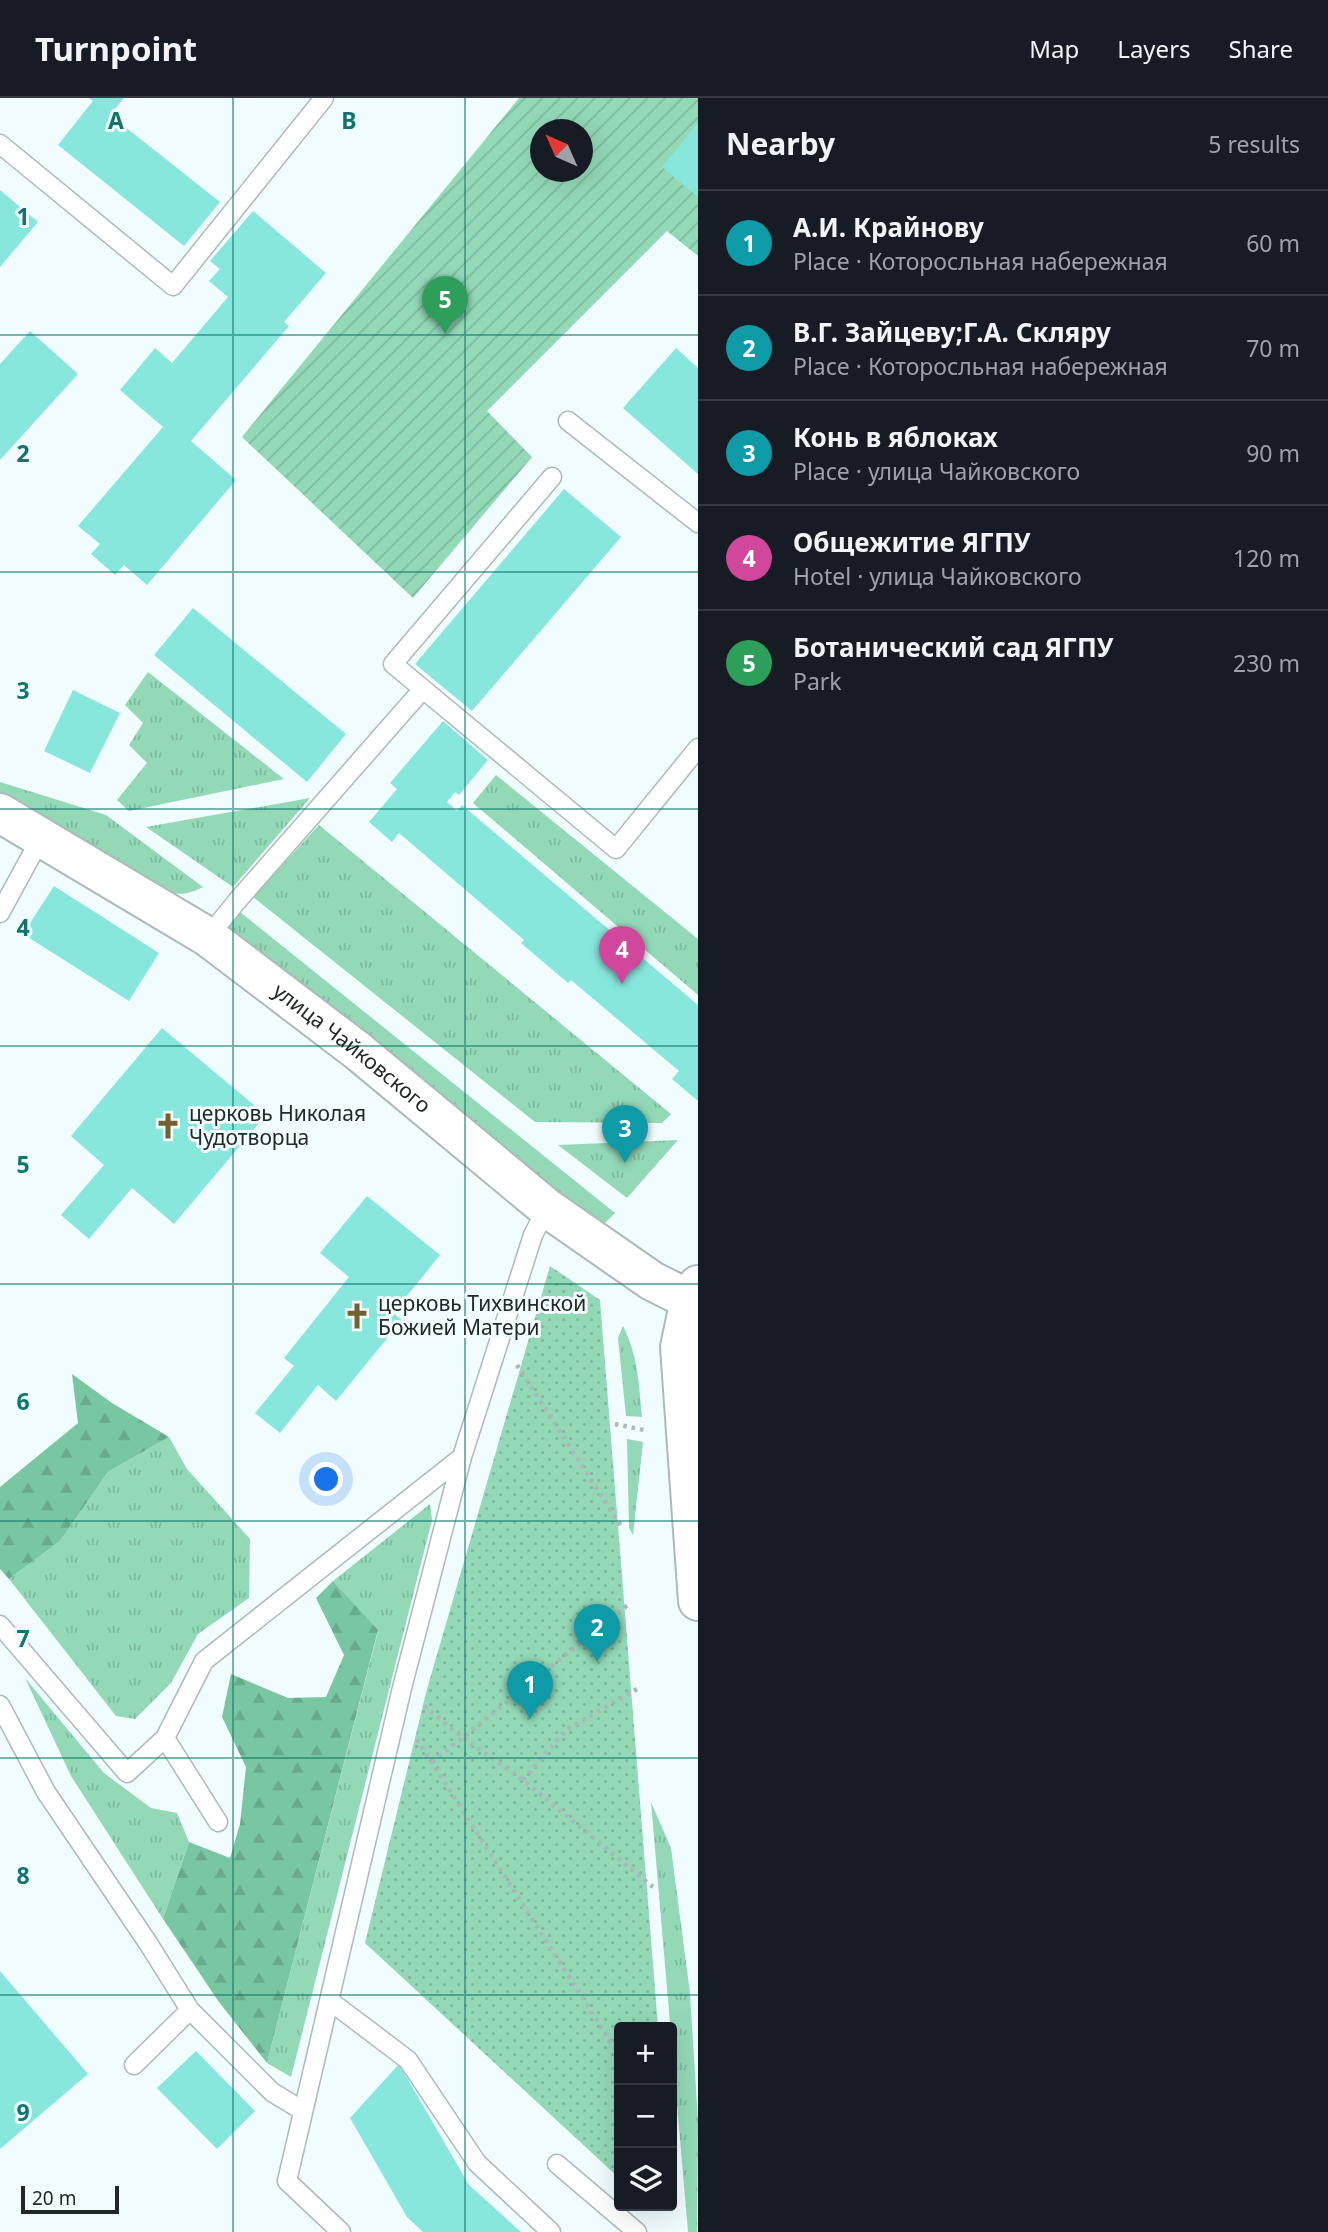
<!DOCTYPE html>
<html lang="en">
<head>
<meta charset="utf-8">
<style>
	:root { --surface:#171b24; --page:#20242c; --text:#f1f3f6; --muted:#9ea1a6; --line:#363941; --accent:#b8b29d }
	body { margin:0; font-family:"Noto Sans",sans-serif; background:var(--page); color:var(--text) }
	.controls { position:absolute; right:21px; bottom:21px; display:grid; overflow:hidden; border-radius:7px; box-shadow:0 7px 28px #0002 }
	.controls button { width:63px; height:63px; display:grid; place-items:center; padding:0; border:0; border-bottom:2px solid var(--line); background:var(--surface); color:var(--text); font:35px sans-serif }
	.compass { position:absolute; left:530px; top:21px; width:63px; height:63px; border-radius:50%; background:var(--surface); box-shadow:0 7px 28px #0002; rotate:315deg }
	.scale { position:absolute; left:21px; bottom:18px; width:98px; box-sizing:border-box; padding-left:7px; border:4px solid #232728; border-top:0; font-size:19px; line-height:24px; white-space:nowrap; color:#232728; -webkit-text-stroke:5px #f1fcfe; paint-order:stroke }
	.you { position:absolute; left:327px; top:1382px; width:24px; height:24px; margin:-18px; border:5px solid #fff; border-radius:50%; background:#1a73e8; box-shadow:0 0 0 10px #1a73e833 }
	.badge { display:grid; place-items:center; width:46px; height:46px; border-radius:50%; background:var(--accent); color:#fff; font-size:23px; font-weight:700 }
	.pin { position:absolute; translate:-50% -58px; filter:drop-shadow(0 2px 4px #0008) }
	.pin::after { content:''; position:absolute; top:37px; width:24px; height:21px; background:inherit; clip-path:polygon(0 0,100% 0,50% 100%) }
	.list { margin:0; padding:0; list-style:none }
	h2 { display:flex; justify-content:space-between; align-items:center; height:91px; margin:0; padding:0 28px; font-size:30px }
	h2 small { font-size:23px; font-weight:400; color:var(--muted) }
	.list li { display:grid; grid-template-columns:46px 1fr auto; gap:21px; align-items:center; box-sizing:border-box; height:105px; padding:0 28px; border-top:2px solid var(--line) }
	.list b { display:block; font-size:26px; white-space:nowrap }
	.list p { margin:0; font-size:23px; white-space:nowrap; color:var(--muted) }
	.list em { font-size:23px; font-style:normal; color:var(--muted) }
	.icon { flex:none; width:38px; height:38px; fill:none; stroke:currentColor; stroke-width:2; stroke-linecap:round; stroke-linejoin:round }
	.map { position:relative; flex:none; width:698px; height:2134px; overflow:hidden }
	header { display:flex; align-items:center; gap:42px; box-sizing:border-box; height:98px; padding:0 35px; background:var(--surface); border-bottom:2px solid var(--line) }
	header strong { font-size:33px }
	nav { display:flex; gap:38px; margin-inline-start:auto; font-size:24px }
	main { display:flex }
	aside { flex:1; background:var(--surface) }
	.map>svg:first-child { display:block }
	.grass { fill:url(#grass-tufts) }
	.forest { fill:url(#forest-firs) }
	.park { fill:url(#park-dots) }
	.garden { fill:url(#garden-furrows); fill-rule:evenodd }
	.building { fill:#88e7dd }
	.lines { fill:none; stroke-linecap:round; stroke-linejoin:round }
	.lane-casing { stroke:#aeb9bb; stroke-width:21 }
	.secondary-casing { stroke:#aeb9bb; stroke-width:42 }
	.path { stroke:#aeb7b9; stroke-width:4.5; stroke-dasharray:3.5 5; stroke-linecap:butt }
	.lane { stroke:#fff; stroke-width:18 }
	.secondary { stroke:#fff; stroke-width:38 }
	.grid { fill:none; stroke:#0f766e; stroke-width:2; stroke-opacity:0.55 }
	.labels { text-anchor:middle; stroke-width:6; stroke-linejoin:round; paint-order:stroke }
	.street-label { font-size:21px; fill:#232728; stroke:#f1fcfe }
	.poi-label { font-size:21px; fill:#232728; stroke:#f1fcfe; text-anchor:start }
	.grid-label { font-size:23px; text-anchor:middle; font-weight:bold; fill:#0f766e; stroke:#f1fcfe; stroke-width:6; stroke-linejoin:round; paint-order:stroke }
</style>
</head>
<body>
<header>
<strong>Turnpoint</strong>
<nav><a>Map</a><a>Layers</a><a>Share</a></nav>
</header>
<main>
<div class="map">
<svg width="698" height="2134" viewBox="0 0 698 2134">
	<defs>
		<pattern id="grass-tufts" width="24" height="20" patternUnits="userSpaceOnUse" patternTransform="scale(1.75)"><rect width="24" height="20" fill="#93d9b8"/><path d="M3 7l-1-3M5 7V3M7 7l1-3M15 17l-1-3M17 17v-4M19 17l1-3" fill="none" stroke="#7eba9e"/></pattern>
		<pattern id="forest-firs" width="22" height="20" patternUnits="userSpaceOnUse" patternTransform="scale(1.75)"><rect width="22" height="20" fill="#79c6a3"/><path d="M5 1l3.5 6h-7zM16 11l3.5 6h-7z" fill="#68aa8c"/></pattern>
		<pattern id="park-dots" width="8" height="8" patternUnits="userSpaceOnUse" patternTransform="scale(1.75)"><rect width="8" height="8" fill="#93d9b8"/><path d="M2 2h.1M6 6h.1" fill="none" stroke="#7eba9e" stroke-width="1.8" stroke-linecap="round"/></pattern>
		<pattern id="garden-furrows" width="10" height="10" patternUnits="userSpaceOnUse" patternTransform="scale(1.75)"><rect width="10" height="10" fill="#93d9b8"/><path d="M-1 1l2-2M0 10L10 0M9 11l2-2" fill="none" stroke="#7eba9e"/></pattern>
	</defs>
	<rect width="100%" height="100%" fill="#f1fcfe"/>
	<path class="grass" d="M 148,574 L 284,681 L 129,713 L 117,702 L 147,665 L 129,647 L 143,625 L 125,607 Z
		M 496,677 L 698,841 L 698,897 L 473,705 Z
		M 0,684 L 106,717 L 203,789 C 189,796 180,798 165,793 L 0,697 Z
		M 310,700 L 233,789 L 146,729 Z
		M 319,727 L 671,1016 L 662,1025 L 535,1024 L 253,799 Z
		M 240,814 L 615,1115 L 605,1125 L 589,1121 L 226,832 Z
		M 678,1042 L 627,1100 L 558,1047 Z
		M 623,1228 C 638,1257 639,1287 642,1319 L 626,1318 L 618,1240 Z
		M 169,1339 L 187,1371 L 250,1441 L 249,1500 L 198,1536 L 171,1585 L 135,1621 L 116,1618 L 9,1481 L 60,1443 L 108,1374 Z
		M 627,1341 L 643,1344 L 633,1437 L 629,1430 Z
		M 430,1406 L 432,1422 L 291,1979 L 267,1965 L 378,1533 L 333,1483 Z
		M 25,1580 L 104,1675 L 151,1710 L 177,1715 L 189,1744 L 163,1821 L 71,1678 Z
		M 651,1704 L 671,1750 L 690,1895 L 698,2023 L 697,2134 L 688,2134 Z"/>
	<path class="forest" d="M 72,1276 L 112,1305 L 169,1339 L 108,1374 L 60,1443 L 9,1481 L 0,1471 L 0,1389 L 78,1325 Z
		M 333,1483 L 378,1532 L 267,1965 L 219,1904 L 163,1821 L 189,1744 L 230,1760 L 240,1726 L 246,1669 L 222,1619 L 231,1576 L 288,1600 L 326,1599 L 344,1557 L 316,1500 Z"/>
	<path class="park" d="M 550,1168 L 600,1202 L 658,1929 L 619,1929 L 619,2080 L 365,1845 L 427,1591 Z"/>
	<path class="garden" d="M 519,0 L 698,0 L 698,158 L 667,133 L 487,313 L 532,359 L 413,500 L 242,339 ZM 540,32 L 582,32 L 582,74 L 540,74 Z"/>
	<path class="building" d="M 89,0 L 124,0 L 110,17 L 220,104 L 184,148 L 58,47 L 93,3 Z
		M 698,25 L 698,99 L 662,69 Z
		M 0,92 L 38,124 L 0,169 Z
		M 253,113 L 326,175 L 284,224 L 289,228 L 191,343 L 236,382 L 147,487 L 124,467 L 115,477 L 91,456 L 100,446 L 78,428 L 163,329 L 120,292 L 155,250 L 172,265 L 228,199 L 209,183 L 220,171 L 210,163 Z
		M 30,233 L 78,276 L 0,362 L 0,266 Z
		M 676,250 L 698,270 L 698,376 L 623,310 Z
		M 564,391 L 621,439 L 472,613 L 415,566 Z
		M 193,510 L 346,636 L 307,684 L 154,557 Z
		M 73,592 L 120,615 L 90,675 L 44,653 Z
		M 443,623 L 488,662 L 459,697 L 455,694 L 447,704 L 457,713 L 462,707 L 698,907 L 698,1003 L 672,981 L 679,973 L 571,882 L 568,885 L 521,845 L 524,842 L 399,735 L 392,744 L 369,724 L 397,691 L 390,685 Z
		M 54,788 L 159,855 L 129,903 L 23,836 Z
		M 162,930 L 266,1017 L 174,1126 L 132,1090 L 89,1141 L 61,1117 L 104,1067 L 71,1038 Z
		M 367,1098 L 440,1157 L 393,1215 L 402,1222 L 336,1303 L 318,1287 L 280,1335 L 255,1315 L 294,1268 L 284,1260 L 349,1179 L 320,1155 Z
		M 0,1873 L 88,1976 L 0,2051 Z
		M 196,1953 L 255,2013 L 217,2051 L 157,1990 Z
		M 399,1966 L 469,2087 L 521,2134 L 423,2134 L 407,2119 L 350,2020 Z"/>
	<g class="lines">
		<g class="lane-casing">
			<path id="lane" d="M 0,46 L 173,188 L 324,0
				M 568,323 L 698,425
				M 423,591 L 393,566 L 552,379
				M 0,815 L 42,738
				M 208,839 L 237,803 L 423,591 L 616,751 L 698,650
				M 0,1527 L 127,1675 L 165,1640 L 204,1563 L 462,1359
				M 0,1607 L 46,1694 L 148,1845 L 190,1912 L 272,1994 L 303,2013
				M 165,1640 L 218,1724
				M 330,1903 L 408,1962 L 477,2065 L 551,2134
				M 134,1967 L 190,1912
				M 557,2066 L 637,2134
				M 341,2134 L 287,2083 L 402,1590 L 462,1359 L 533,1137 L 547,1110"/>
		</g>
		<g class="secondary-casing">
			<g id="secondary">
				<path id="s1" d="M 0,715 L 208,839 L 358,953 L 547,1110 L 652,1183 L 690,1202"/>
				<path d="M 698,1187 L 690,1202 L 680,1249 L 698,1503"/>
			</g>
		</g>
		<path class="path" d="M 517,1267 L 621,1428
			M 615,1326 L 644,1332
			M 424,1608 L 462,1639 L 523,1682 L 653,1789
			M 417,1641 L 619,1957
			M 432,1664 L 630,1505
			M 523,1682 L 566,1632 L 637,1591
			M 672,2039 L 672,2040"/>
		<use href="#lane" class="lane"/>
		<use href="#secondary" class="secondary"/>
	</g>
	<path class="grid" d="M 233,0 L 233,2134M 465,0 L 465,2134M 0,237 L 698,237M 0,474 L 698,474M 0,711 L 698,711M 0,948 L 698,948M 0,1186 L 698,1186M 0,1423 L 698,1423M 0,1660 L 698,1660M 0,1897 L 698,1897"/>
	<defs>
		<g id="church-bare" transform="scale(2.1)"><path d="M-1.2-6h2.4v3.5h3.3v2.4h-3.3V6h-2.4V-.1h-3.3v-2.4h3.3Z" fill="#736230" stroke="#f1fcfe" stroke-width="2.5" paint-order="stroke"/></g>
	</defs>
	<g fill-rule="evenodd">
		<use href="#church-bare" x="168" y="1028"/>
		<use href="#church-bare" x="357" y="1218"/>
	</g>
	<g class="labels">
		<g class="street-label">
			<text dy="7" stroke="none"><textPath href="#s1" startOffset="424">улица Чайковского</textPath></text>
		</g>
		<g class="poi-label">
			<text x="189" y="1023">церковь Николая<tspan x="189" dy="24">Чудотворца</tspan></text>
			<text x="378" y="1213">церковь Тихвинской<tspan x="378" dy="24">Божией Матери</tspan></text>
		</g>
	</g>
	<g class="grid-label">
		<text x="116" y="31">A</text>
		<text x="349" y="31">B</text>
		<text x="23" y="127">1</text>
		<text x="23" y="364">2</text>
		<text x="23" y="601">3</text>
		<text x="23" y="838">4</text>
		<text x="23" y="1075">5</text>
		<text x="23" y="1312">6</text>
		<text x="23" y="1549">7</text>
		<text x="23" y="1786">8</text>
		<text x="23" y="2023">9</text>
	</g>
</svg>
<div class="controls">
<button>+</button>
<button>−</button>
<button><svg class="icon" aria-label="layers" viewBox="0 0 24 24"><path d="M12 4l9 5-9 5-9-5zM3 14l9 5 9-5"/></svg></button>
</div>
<svg class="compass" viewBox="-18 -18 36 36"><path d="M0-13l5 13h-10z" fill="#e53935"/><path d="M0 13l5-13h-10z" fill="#9ea1a6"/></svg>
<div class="scale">20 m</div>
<div class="you"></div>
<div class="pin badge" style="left:530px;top:1621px;background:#0f9aa8">1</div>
<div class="pin badge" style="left:597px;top:1564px;background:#0f9aa8">2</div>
<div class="pin badge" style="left:625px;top:1065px;background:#0f9aa8">3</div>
<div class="pin badge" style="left:622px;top:886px;background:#d1479c">4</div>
<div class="pin badge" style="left:445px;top:236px;background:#2e9e5b">5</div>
</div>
<aside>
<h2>Nearby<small>5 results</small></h2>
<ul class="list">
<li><span class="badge" style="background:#0f9aa8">1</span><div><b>А.И. Крайнову</b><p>Place · Которосльная набережная</p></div><em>60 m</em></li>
<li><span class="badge" style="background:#0f9aa8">2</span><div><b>В.Г. Зайцеву;Г.А. Скляру</b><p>Place · Которосльная набережная</p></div><em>70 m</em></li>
<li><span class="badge" style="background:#0f9aa8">3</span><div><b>Конь в яблоках</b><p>Place · улица Чайковского</p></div><em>90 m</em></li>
<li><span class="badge" style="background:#d1479c">4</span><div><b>Общежитие ЯГПУ</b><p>Hotel · улица Чайковского</p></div><em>120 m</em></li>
<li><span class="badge" style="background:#2e9e5b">5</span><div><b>Ботанический сад ЯГПУ</b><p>Park</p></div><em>230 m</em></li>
</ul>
</aside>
</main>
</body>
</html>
